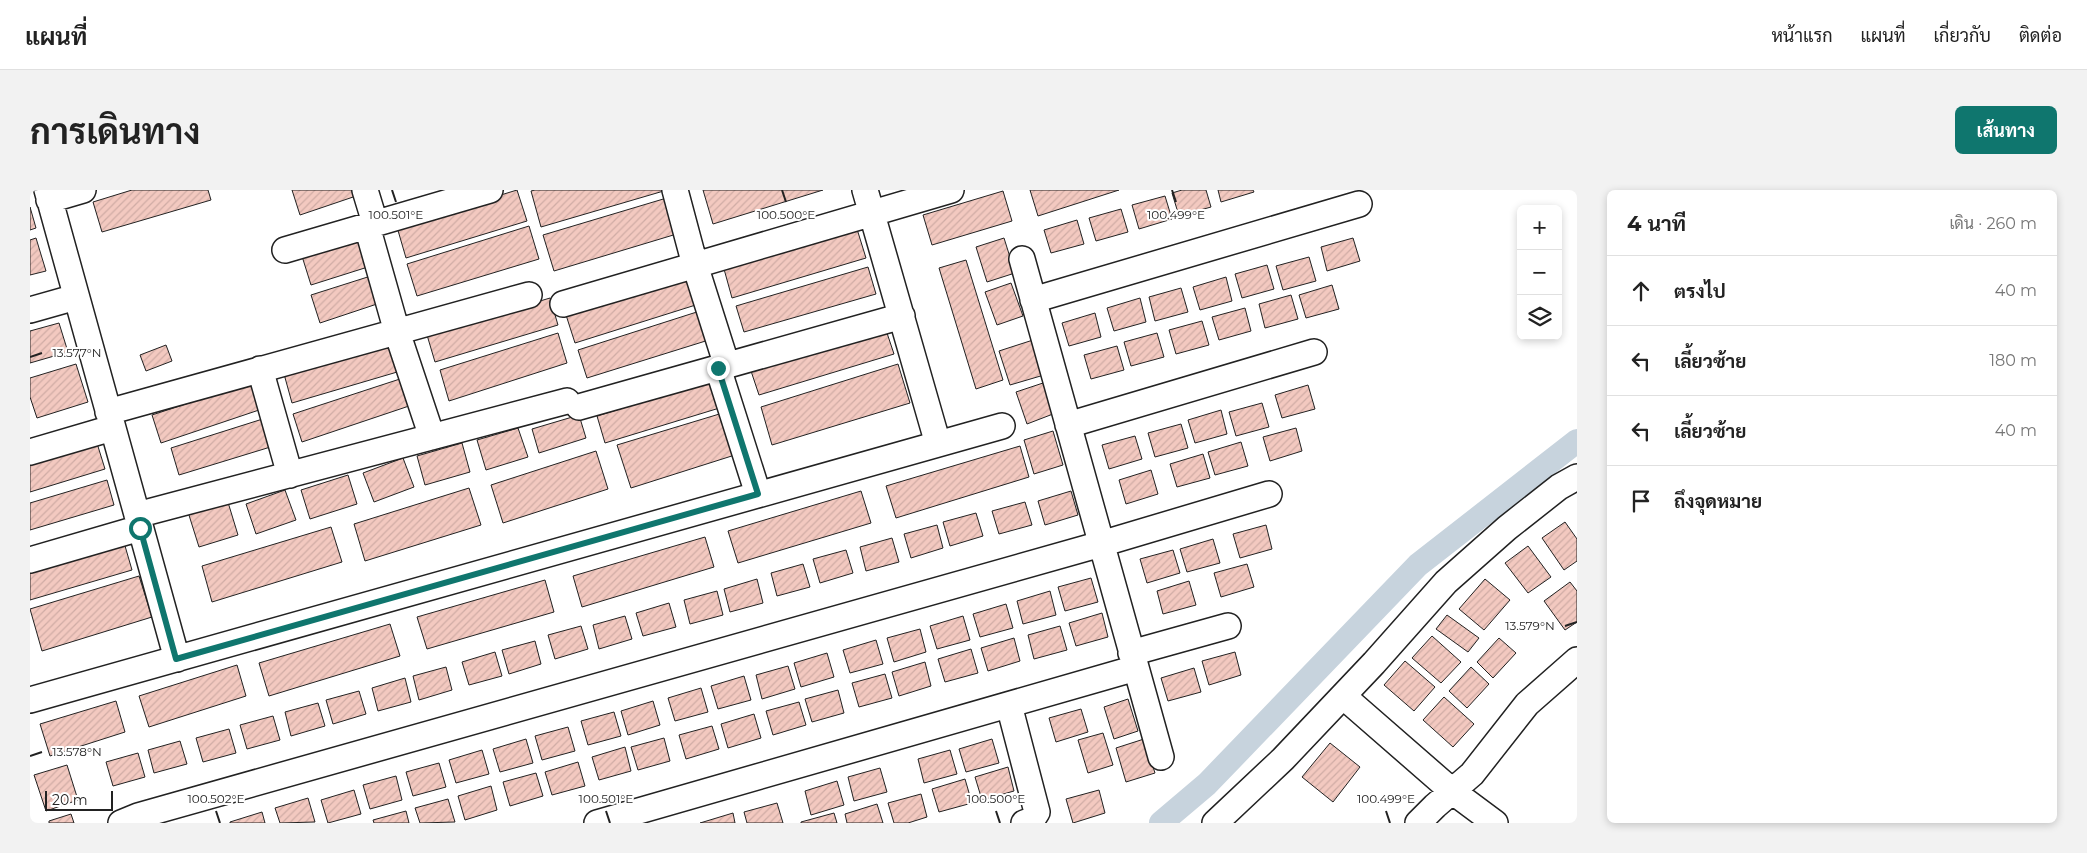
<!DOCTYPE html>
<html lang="th">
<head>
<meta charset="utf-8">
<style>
	:root { --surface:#fff; --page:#f2f2f2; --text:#222; --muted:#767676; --line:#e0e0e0; --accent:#0f766e }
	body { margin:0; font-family:Montserrat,Sarabun,sans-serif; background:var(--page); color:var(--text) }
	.controls { position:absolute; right:15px; top:15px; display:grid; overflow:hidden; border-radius:8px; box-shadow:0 2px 8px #0003 }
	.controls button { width:45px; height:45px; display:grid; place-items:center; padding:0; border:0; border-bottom:1px solid var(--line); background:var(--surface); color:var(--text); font:25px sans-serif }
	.scale { position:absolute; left:15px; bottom:12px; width:68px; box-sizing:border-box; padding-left:5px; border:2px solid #222; border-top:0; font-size:14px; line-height:18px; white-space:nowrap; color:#222; -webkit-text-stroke:4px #fff; paint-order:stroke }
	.stop { position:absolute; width:15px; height:15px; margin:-11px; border:4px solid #0f766e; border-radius:50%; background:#fff }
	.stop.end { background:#0f766e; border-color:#fff; box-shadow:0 1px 5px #0008 }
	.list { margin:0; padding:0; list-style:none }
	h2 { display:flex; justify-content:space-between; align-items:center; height:65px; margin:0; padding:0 20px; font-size:21px }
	h2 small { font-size:16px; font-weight:400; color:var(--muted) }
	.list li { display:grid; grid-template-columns:32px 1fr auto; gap:15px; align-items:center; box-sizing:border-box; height:70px; padding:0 20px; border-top:1px solid var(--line) }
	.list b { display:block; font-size:19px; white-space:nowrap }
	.list em { font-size:16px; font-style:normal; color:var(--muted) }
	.icon { flex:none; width:28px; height:28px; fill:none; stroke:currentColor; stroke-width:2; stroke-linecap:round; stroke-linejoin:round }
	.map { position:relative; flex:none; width:1547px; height:633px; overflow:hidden; border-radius:8px }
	header { display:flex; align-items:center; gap:30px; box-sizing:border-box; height:70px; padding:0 25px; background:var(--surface); border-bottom:1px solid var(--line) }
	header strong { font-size:24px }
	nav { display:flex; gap:28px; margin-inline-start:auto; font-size:18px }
	.intro { display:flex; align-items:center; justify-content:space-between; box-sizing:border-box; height:120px; padding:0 30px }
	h1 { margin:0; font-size:35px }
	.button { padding:12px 22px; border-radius:8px; background:var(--accent); color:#fff; font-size:18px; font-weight:700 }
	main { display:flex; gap:30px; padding:0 30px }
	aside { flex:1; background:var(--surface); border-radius:8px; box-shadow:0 2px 8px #0003 }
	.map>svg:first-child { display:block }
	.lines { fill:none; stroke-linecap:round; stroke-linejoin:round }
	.canal { stroke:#c7d3dd; stroke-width:24 }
	.building { fill:url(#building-hatch); stroke:#222 }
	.minor-casing { stroke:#222; stroke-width:28 }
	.minor { stroke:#fff; stroke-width:25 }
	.route { stroke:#0f766e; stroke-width:6 }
	.ticks { fill:none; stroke:#222; stroke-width:2 }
	.ticks-label { font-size:12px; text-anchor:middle; fill:#222; stroke:#fff; stroke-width:4; stroke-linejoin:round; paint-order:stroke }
</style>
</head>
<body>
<header>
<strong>แผนที่</strong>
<nav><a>หน้าแรก</a><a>แผนที่</a><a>เกี่ยวกับ</a><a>ติดต่อ</a></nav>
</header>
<div class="intro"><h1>การเดินทาง</h1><a class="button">เส้นทาง</a></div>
<main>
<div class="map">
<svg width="1547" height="633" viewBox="0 0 1547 633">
	<defs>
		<pattern id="building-hatch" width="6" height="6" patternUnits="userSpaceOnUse" patternTransform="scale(1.25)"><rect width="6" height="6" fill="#f3c9c0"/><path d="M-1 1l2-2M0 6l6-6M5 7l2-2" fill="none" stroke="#d0aca5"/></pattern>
	</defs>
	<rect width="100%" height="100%" fill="#fff"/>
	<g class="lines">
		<path class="canal" d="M 1131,633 L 1177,594 L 1388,375 L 1547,251"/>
	</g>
	<path class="building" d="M 102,0 L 178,0 L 181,10 L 72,42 L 63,12 Z
		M 262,0 L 331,0 L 332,4 L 270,25 Z
		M 487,0 L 497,31 L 376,68 L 367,37 Z
		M 505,0 L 637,0 L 511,37 L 501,1 Z
		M 673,0 L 793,0 L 683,34 Z
		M 1000,0 L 1089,0 L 1008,26 Z
		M 1152,0 L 1176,0 L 1181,17 L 1149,26 L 1142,3 Z
		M 1188,0 L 1223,0 L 1224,2 L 1191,12 Z
		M 973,1 L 982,31 L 902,55 L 893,25 Z
		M 1135,6 L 1142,29 L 1109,39 L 1102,15 Z
		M 640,7 L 650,43 L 524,81 L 513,45 Z
		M 0,17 L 6,38 L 0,40 Z
		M 1091,19 L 1098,42 L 1066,51 L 1059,28 Z
		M 1047,30 L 1054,54 L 1021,63 L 1014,40 Z
		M 499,36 L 509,69 L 387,106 L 377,74 Z
		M 827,39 L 836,68 L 702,108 L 694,79 Z
		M 331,44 L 341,76 L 281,95 L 271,63 Z
		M 6,48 L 16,81 L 0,85 L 0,50 Z
		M 974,48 L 985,83 L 957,92 L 946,57 Z
		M 1323,48 L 1330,71 L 1297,81 L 1291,57 Z
		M 1279,67 L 1286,91 L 1253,100 L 1246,76 Z
		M 936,70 L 973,190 L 946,199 L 909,78 Z
		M 1237,75 L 1244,99 L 1212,108 L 1205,84 Z
		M 838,77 L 846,104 L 714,142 L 706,116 Z
		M 662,84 L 672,113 L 545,153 L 536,125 Z
		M 344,85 L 353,112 L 290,133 L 281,105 Z
		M 1196,87 L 1202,111 L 1170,120 L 1163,97 Z
		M 981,93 L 993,126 L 967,135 L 955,102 Z
		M 1302,95 L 1309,119 L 1276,128 L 1269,105 Z
		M 1151,98 L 1158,122 L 1125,131 L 1119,107 Z
		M 1261,105 L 1268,129 L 1235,138 L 1229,114 Z
		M 520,108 L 528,135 L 405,172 L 397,145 Z
		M 1110,108 L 1116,132 L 1084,141 L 1077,118 Z
		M 1215,118 L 1221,141 L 1189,150 L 1182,127 Z
		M 673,120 L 682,149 L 557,188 L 548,160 Z
		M 1065,123 L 1071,147 L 1039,156 L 1032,133 Z
		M 1172,131 L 1179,155 L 1146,164 L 1139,140 Z
		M 29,133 L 38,162 L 0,173 L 0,141 Z
		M 856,140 L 864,164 L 729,205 L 721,181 Z
		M 528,143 L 537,173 L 419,211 L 410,180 Z
		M 1127,143 L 1134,167 L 1101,176 L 1094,152 Z
		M 1003,150 L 1014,185 L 980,195 L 969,161 Z
		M 365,151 L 374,180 L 262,213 L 254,184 Z
		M 136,155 L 142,171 L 116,181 L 110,165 Z
		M 1087,156 L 1094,180 L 1061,189 L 1054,165 Z
		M 46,174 L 58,212 L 7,228 L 0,207 L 0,188 Z
		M 868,174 L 880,213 L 742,255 L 731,217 Z
		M 376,187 L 385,214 L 272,252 L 263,224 Z
		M 688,189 L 696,216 L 575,253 L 567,226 Z
		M 226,191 L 235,218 L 131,253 L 122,225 Z
		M 1013,193 L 1023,224 L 997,234 L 986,202 Z
		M 1278,195 L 1285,219 L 1252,228 L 1245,205 Z
		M 1232,213 L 1239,237 L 1206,246 L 1199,222 Z
		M 1191,220 L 1197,244 L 1165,253 L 1158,230 Z
		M 696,222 L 708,264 L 601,298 L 587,255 Z
		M 549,225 L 556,248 L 509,263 L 502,239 Z
		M 239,227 L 247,255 L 149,285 L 141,258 Z
		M 1151,234 L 1158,258 L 1125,267 L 1118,243 Z
		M 488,238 L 498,267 L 456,280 L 447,250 Z
		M 1266,238 L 1272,261 L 1240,271 L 1233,247 Z
		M 1023,241 L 1033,275 L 1004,284 L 994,250 Z
		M 1105,246 L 1112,269 L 1079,279 L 1072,255 Z
		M 66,250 L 75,279 L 0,302 L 0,270 Z
		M 1211,252 L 1218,276 L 1185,285 L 1178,262 Z
		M 432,253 L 440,282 L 395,295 L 387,266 Z
		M 990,256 L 999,287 L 866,328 L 856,296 Z
		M 566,261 L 578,299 L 473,333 L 461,295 Z
		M 1173,264 L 1180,288 L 1147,297 L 1140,274 Z
		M 373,268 L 384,297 L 344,312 L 333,283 Z
		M 1121,280 L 1128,304 L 1096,314 L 1089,290 Z
		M 318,285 L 327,314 L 280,329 L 271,300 Z
		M 77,290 L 84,315 L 0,340 L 0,313 Z
		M 439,298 L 451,335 L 335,371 L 324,334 Z
		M 255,300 L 266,330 L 226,344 L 216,314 Z
		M 831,301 L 841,333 L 708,373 L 698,341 Z
		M 1041,301 L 1048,325 L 1015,335 L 1008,311 Z
		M 197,309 L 208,345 L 169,357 L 158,322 Z
		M 995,312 L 1002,335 L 969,344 L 962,321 Z
		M 946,323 L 953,346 L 920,356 L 913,332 Z
		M 1535,332 L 1547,349 L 1547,371 L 1534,380 L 1512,348 Z
		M 907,335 L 913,358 L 881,368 L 874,344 Z
		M 1236,335 L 1242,359 L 1210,368 L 1203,344 Z
		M 301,337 L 312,372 L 182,412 L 172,376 Z
		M 675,347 L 684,377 L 552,417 L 543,386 Z
		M 862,348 L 869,372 L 836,381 L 830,357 Z
		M 93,349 L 102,380 L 0,410 L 0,377 Z
		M 1183,349 L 1190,373 L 1157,382 L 1150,359 Z
		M 1498,356 L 1521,387 L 1498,403 L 1475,373 Z
		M 816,360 L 823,383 L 790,393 L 783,369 Z
		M 1143,360 L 1150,383 L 1117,393 L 1110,369 Z
		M 773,374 L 780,397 L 747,406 L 741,383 Z
		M 1217,374 L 1224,397 L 1191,407 L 1184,383 Z
		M 109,386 L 122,427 L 12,461 L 0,419 Z
		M 1061,388 L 1068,412 L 1035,421 L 1028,397 Z
		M 727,389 L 733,413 L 700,422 L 694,399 Z
		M 1455,389 L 1480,410 L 1454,440 L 1429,419 Z
		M 515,390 L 524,422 L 397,459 L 387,427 Z
		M 1159,391 L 1166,415 L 1133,424 L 1127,401 Z
		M 1540,392 L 1547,401 L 1547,432 L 1535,440 L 1514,411 Z
		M 687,401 L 693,425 L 660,434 L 654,410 Z
		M 1020,401 L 1026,425 L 993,434 L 987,411 Z
		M 639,413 L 646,437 L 613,446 L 606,423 Z
		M 976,414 L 983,438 L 950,447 L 943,424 Z
		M 1072,423 L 1078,447 L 1046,456 L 1039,433 Z
		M 1417,425 L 1449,448 L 1438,462 L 1406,439 Z
		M 595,426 L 602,449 L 569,459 L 563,435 Z
		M 933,426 L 940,450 L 907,459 L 900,436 Z
		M 360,434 L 370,466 L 239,506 L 229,473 Z
		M 551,436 L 558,459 L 525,469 L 518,445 Z
		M 1030,436 L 1037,460 L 1004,469 L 998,445 Z
		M 890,439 L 896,462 L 864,472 L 857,448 Z
		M 1402,446 L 1431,472 L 1411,493 L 1382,468 Z
		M 984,448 L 990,471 L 958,481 L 951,458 Z
		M 1469,448 L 1486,463 L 1463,488 L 1447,472 Z
		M 846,450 L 853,474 L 820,483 L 813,460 Z
		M 505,451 L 511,474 L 479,484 L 472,460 Z
		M 941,459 L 948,483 L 915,492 L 908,469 Z
		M 465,462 L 472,486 L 439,495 L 432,472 Z
		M 1205,462 L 1211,485 L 1179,495 L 1172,471 Z
		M 797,463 L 804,487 L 771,497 L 764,473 Z
		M 1375,471 L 1405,497 L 1384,521 L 1354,495 Z
		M 895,472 L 901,496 L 869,506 L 862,482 Z
		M 207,475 L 216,506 L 119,537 L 109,506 Z
		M 758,476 L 765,499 L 732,509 L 726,485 Z
		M 416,477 L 422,500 L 389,510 L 383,486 Z
		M 1441,477 L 1459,494 L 1437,518 L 1419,501 Z
		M 1164,478 L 1171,502 L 1138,511 L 1131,488 Z
		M 855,484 L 862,508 L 829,517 L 822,493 Z
		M 714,486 L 721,510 L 688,519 L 681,496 Z
		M 375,488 L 381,512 L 348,521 L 342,498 Z
		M 671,498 L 678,522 L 645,531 L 638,508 Z
		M 808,500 L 814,523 L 782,532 L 775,509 Z
		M 329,501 L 336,524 L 303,534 L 296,510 Z
		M 1414,507 L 1444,534 L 1423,557 L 1393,530 Z
		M 1098,509 L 1108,541 L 1084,549 L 1074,517 Z
		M 86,511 L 95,542 L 20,566 L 10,534 Z
		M 623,511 L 630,535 L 598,545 L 591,521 Z
		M 769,512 L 776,535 L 743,545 L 736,521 Z
		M 288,513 L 295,536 L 261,546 L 255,522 Z
		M 1051,519 L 1058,542 L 1026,552 L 1019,528 Z
		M 584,522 L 591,546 L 558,555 L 551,531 Z
		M 724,524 L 731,548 L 698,558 L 691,534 Z
		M 243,526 L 250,550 L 217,559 L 210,535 Z
		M 682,536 L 689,559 L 656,569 L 649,545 Z
		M 538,537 L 545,561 L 512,570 L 505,546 Z
		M 199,539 L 206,563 L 173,572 L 166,548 Z
		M 1073,543 L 1083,575 L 1058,583 L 1048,550 Z
		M 634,548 L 640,571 L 608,580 L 601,557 Z
		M 496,549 L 503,573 L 470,582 L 463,559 Z
		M 962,549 L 969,573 L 936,582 L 929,559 Z
		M 1114,549 L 1125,583 L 1096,592 L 1086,558 Z
		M 150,551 L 157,574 L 124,583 L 118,560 Z
		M 1300,553 L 1330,577 L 1303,612 L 1272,587 Z
		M 595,557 L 601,581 L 569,590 L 562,567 Z
		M 452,560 L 459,584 L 426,593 L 419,570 Z
		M 920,560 L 927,584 L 894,593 L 888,569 Z
		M 108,563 L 115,587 L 83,596 L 76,572 Z
		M 548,572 L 555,596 L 522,605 L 515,582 Z
		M 409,573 L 416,597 L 383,606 L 376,582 Z
		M 37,575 L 48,610 L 16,621 L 4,585 Z
		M 978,577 L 984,601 L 952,610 L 945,587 Z
		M 850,578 L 857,602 L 824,611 L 818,587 Z
		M 506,583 L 513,606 L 480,616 L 473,592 Z
		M 366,586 L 372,610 L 340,619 L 333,595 Z
		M 935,589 L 942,613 L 909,622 L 902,599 Z
		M 807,591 L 814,615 L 781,625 L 775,601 Z
		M 461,596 L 467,620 L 435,630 L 428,606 Z
		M 324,600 L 331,624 L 298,633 L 291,610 Z
		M 1069,600 L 1075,623 L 1043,633 L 1036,609 Z
		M 891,604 L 897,627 L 878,633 L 864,633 L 858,613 Z
		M 278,608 L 285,632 L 250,633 L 245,618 Z
		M 418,609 L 425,632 L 390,633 L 385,618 Z
		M 747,613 L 753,633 L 717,633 L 714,622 Z
		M 847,614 L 853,633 L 817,633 L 815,624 Z
		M 376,621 L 379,633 L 344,633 L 343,630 Z
		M 232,622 L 235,633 L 200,633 L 200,632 Z
		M 703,623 L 705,633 L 670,633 Z
		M 804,623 L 807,633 L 771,633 L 771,632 Z
		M 41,624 L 44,633 L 19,633 L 19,631 Z"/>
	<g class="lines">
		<g class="minor-casing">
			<path id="minor" d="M 17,0 L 147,469
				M 335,0 L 345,33
				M 645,0 L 665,75 L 697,176
				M 835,0 L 908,254
				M 19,10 L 53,0
				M 337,36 L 367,142 L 402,247
				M 255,60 L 460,0
				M 992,69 L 1131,567
				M 1003,110 L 1329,14
				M 533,114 L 921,0
				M 0,120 L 46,107
				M 688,178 L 728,304
				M 230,179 L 260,285
				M 549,217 L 872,126
				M 78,222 L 499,105
				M 1038,235 L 1284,162
				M 0,262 L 82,238
				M 107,325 L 537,211
				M 0,370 L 110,338
				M 1101,463 L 1198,436
				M 1313,506 L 1422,601 L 1465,633
				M 0,510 L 972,236
				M 979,515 L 1007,622 L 1002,630 L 994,633
				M 91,633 L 108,626 L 1071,354 L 1239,304
				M 567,633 L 1106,478
				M 1185,633 L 1253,569 L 1344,473 L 1416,392 L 1477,338 L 1529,297 L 1547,287
				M 1388,633 L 1405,616 L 1442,584 L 1497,514 L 1547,470"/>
		</g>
		<use href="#minor" class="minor"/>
	</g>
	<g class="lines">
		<path class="route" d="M 110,338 L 146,469 L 728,304 L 688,178"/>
	</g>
	<path class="ticks" d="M 362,0 L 366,12M 752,0 L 756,12M 1142,0 L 1146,12M 0,167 L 12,163M 1535,436 L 1547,432M 0,566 L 12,562M 186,621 L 190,633M 576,621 L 580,633M 966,621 L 970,633M 1356,621 L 1360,633"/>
	<g class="ticks-label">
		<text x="366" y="29">100.501°E</text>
		<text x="756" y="29">100.500°E</text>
		<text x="1146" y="29">100.499°E</text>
		<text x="47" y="167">13.577°N</text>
		<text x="1500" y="440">13.579°N</text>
		<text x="47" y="566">13.578°N</text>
		<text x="186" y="613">100.502°E</text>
		<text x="576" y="613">100.501°E</text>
		<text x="966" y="613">100.500°E</text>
		<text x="1356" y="613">100.499°E</text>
	</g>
</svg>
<div class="controls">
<button>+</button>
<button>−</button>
<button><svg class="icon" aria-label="layers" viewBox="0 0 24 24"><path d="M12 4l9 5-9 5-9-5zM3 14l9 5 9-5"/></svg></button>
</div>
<div class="scale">20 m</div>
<div class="stop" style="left:110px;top:338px"></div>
<div class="stop end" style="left:688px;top:178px"></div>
</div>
<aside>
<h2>4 นาที<small>เดิน · 260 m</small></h2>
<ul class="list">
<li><svg class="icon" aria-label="ahead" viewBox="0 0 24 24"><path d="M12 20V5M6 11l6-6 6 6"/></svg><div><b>ตรงไป</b></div><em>40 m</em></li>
<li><svg class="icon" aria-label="left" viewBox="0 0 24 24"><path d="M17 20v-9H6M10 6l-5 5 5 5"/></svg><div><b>เลี้ยวซ้าย</b></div><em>180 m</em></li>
<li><svg class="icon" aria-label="left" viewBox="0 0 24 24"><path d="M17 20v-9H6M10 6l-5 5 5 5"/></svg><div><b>เลี้ยวซ้าย</b></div><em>40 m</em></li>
<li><svg class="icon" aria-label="arrive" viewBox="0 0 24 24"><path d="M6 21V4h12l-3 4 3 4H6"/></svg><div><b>ถึงจุดหมาย</b></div></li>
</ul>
</aside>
</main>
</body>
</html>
